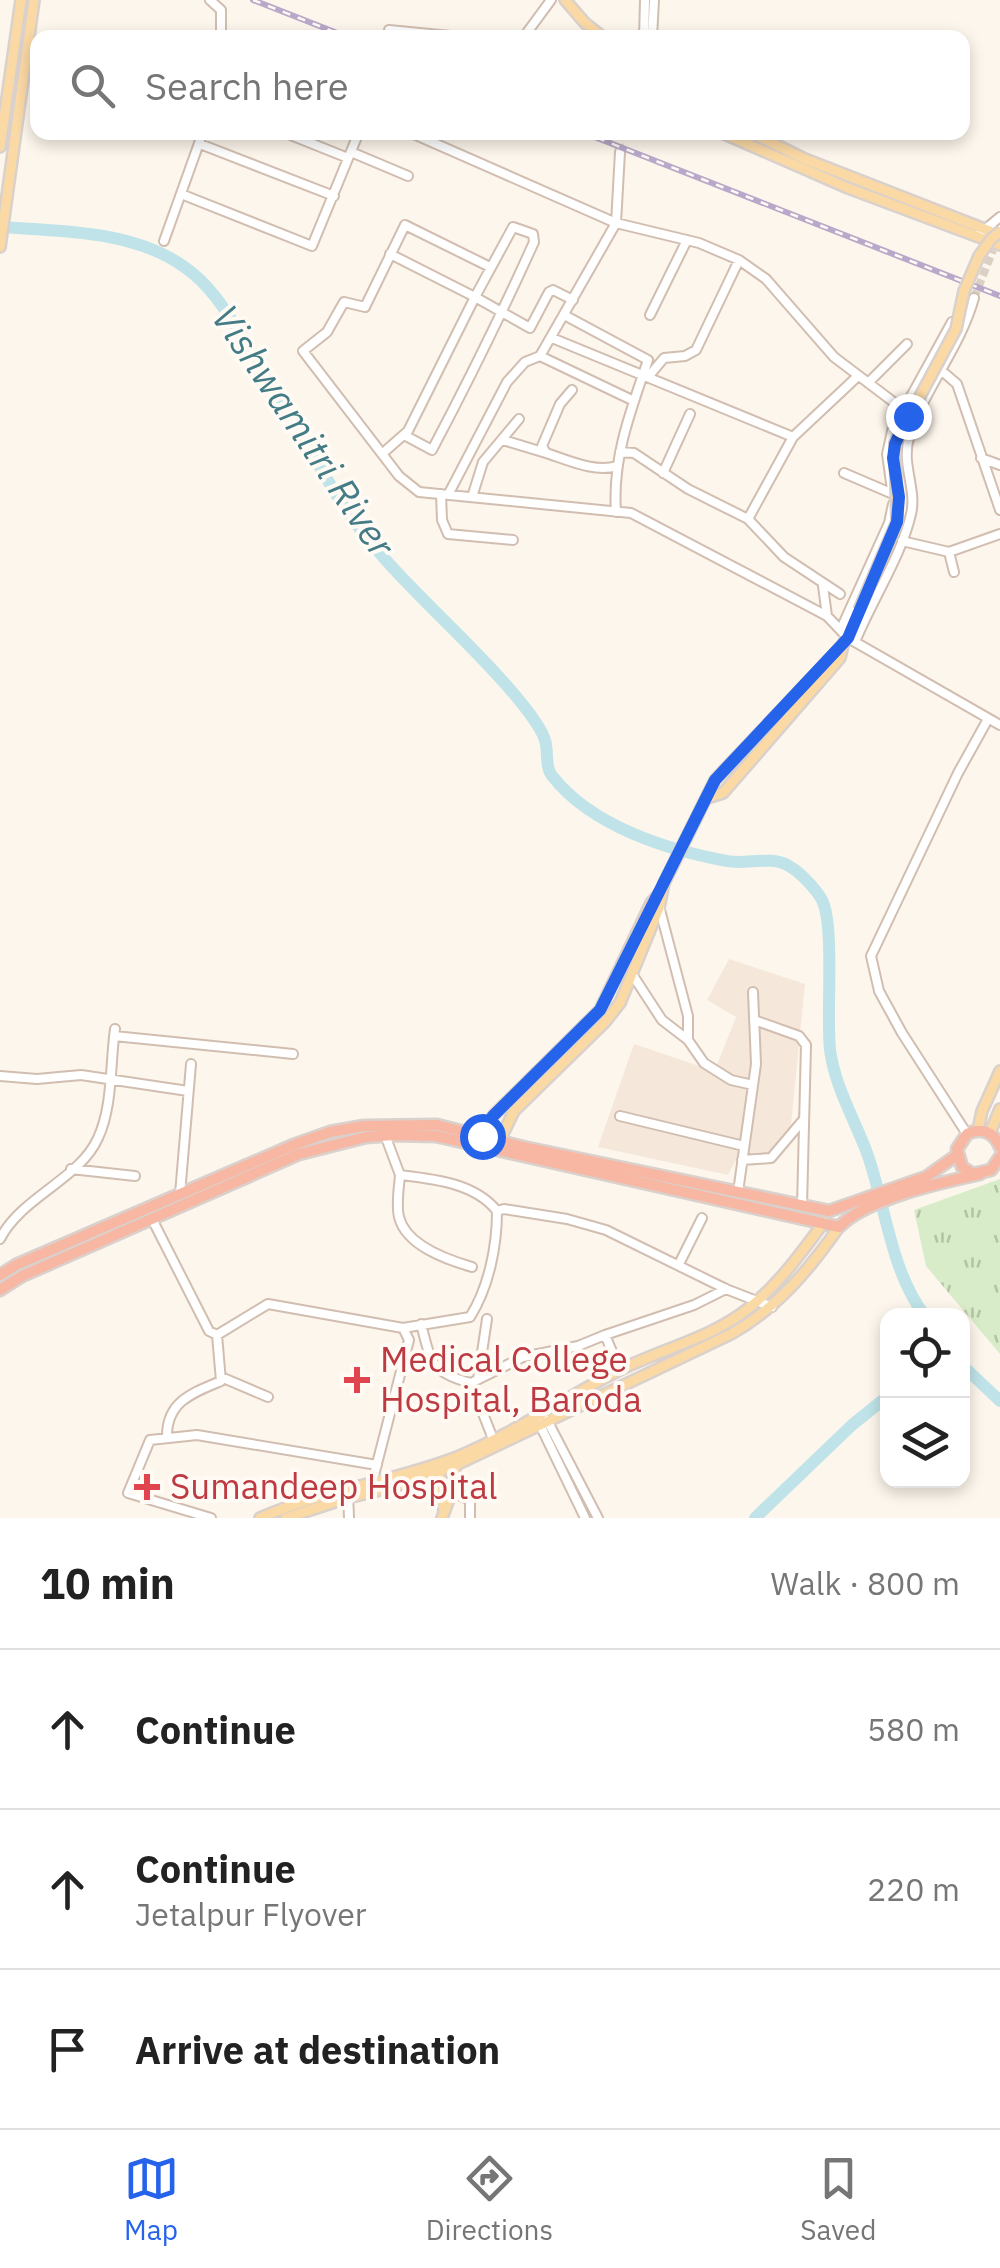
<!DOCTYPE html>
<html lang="en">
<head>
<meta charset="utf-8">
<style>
	:root { --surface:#fff; --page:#f2f2f2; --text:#222; --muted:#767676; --line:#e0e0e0; --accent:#2563eb }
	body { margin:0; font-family:"IBM Plex Sans",sans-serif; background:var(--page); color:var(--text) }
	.controls { position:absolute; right:30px; bottom:30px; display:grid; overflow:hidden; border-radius:20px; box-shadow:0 5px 15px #0003 }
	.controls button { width:90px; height:90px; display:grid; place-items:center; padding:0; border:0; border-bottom:2px solid var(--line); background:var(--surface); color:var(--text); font:50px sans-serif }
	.stop { position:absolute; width:30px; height:30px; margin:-22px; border:8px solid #2563eb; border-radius:50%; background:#fff }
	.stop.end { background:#2563eb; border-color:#fff; box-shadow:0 2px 10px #0008 }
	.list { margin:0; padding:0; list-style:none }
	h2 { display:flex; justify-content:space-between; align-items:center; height:130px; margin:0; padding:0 40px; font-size:42px }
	h2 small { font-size:32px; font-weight:400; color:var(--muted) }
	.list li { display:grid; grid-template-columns:65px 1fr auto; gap:30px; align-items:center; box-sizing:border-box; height:160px; padding:0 40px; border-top:2px solid var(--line) }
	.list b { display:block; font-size:38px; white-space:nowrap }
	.list p { margin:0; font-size:32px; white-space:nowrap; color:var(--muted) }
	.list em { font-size:32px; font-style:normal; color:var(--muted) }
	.icon { flex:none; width:55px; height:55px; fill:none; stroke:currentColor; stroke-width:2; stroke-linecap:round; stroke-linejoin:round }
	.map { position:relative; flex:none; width:1000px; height:1518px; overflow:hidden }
	.search { position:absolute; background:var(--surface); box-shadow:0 5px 15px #0003; left:30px; right:30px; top:30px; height:110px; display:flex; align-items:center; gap:25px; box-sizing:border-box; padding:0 35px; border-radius:20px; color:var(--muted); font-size:38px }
	.sheet { height:610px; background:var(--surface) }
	nav { display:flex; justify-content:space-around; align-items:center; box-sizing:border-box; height:140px; border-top:2px solid var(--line); background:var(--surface); font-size:28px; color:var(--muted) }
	nav a { display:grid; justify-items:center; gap:5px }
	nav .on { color:var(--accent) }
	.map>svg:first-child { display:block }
	.residential { fill:#f5e8da }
	.grass { fill:url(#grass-tufts) }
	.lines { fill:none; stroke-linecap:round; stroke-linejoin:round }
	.river { stroke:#bfe3e8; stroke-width:12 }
	.minor-tunnel { stroke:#dcd0c4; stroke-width:8; stroke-dasharray:8 4; stroke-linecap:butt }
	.minor-casing { stroke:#d1beb0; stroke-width:12 }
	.major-casing { stroke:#dad1cd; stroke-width:14 }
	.highway-casing { stroke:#dad1cd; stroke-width:15 }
	.minor { stroke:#fff; stroke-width:8 }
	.major { stroke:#fbd9a5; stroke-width:9 }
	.highway { stroke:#f7b7a3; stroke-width:10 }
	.rail-casing { stroke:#b9a8c9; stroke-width:6 }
	.rail { stroke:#fffaf3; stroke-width:2.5; stroke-dasharray:8; stroke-linecap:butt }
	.major-bridge-casing { stroke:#dad1cd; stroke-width:14; stroke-linecap:butt }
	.major-bridge { stroke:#fbd9a5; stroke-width:9 }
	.route { stroke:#2563eb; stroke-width:12 }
	.health-dot { fill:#e0444e; stroke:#fffaf3; stroke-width:4 }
	.labels { text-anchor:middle; stroke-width:8; stroke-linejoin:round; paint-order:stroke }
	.health-label { font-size:35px; fill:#be3a42; stroke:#fffaf3; text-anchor:start }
	.water-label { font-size:38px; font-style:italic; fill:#437c86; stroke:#fffaf3 }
</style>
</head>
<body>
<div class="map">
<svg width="1000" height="1518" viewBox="0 0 1000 1518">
	<defs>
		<pattern id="grass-tufts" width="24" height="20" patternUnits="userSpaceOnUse" patternTransform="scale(2.5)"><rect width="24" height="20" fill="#d8ecc9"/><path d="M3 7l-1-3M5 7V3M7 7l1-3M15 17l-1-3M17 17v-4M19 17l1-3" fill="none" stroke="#b4c2a5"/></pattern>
	</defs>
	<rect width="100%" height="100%" fill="#fdf6ec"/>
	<path class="residential" d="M 729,959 L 805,984 L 790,1135 L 765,1158 L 741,1151 L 728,1175 L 598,1147 L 634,1044 L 702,1067 L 717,1065 L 736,1017 L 707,1000 Z"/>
	<path class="grass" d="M 1000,1179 L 1000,1354 L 926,1266 L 914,1210 Z"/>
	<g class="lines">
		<path class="river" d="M 0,227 C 59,231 132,230 183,266 C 210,284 226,311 243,338 C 277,389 304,442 336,494 C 381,569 458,627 514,694 C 524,706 540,725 545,740 C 549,753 544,766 553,777 C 592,826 667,850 727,861 C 746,865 772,855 789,866 C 800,872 816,889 822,900 C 835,926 826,1015 830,1050 C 835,1087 854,1118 867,1153 C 886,1206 890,1270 925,1316
			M 962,1365 L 1000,1401
			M 755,1518 L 852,1425 L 888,1396"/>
		<path class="minor-tunnel" d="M 619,132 L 620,152
			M 974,298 L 993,250"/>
		<g class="minor-casing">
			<path id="minor" d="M 210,0 L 221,10 L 221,38
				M 389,30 L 471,38
				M 523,38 L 551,0
				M 644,38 L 645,0
				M 652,38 L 654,0
				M 283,132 L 348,158
				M 409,132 L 616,223 L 699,243 L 739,260 L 766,279 L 834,357 L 916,419
				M 200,144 L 334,196
				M 351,152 L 408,176
				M 181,194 L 312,246 L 359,132
				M 977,236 L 1000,217
				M 164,241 L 203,132
				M 490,267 L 405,225 L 365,307 L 344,302 L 327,332 L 303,351 L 399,476 L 419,492 L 631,513 L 827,616 L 848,638 L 1000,725
				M 650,315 L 687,240
				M 566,316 L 648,360 C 631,410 612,458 616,512
				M 552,338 L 793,437 L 748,519 L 784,557 L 840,594
				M 540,356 L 632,400
				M 942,371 L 957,384 L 1000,510
				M 648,377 L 664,358 L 685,356 L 696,350 L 739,260
				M 868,383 L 907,344
				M 572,390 L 560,404 L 542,446 L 546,453 C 568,460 595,473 617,466
				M 404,435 L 432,450 C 468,382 502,313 534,242 L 533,234 L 513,227 L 475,297 L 530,328 L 549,292 L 553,290 L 573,300
				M 793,437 L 858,376
				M 503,440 L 546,453
				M 620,452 L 634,453 L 688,489 L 748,519
				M 383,453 L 408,431 L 475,297 L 390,254
				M 981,458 L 1000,465
				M 663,473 L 690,414
				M 844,473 L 893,494
				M 892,490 L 887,454 L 892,431 L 952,322
				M 441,494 L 442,520 L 448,534 L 513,540
				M 448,495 L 507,382 L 525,362 L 540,356 L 616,223 L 620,152
				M 472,497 L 483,462 L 519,419
				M 902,541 L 949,552 L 1000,534
				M 949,552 L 954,572
				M 823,586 L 827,616
				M 841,629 L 889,523 L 893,504
				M 855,642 C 871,602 902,555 911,514 C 917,489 901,464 909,438 C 924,388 960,349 974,298
				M 659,906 L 688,1016 L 688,1040 L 704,1063 L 731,1080 L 753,1085
				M 632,974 L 662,1020 L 688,1040
				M 754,1020 L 799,1036 L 806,1045 L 802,1206
				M 114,1036 L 293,1054
				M 0,1076 L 37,1079 L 81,1075 L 188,1091
				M 620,1116 L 744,1146
				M 967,1134 L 902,1033 L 879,991 L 871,956 L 958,773 L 988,719
				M 385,1135 L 400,1175 C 434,1179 475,1183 497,1211 L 504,1209 L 567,1219 L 606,1230 L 726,1289 L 772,1307
				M 742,1160 L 771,1158 L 804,1119
				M 71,1169 L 135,1176
				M 400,1175 C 399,1188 396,1204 399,1217 C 406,1246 448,1260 472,1267
				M 738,1192 L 756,1064 L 753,992
				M 180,1194 L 191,1064
				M 152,1219 L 209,1331 L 217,1335 L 268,1304 L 403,1328 L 409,1340 L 372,1483
				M 0,1239 C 21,1197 80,1179 98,1138 C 113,1106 110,1063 115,1029
				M 679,1264 L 702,1218
				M 421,1324 C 431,1362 431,1373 471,1383 L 523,1357 L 578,1346 L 605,1335 L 620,1370
				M 403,1328 L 470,1317 C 489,1287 497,1246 497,1211
				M 605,1335 L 694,1305 L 726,1289
				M 221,1377 L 268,1397
				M 478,1379 L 487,1319
				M 471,1383 L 493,1439
				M 547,1420 L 598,1518
				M 539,1423 L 585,1518
				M 167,1438 C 166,1402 192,1393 221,1381 L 217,1335
				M 452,1492 L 470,1500 L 470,1518
				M 348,1493 L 349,1518
				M 211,1518 L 128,1493 L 150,1440 L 197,1435 L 377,1465"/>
		</g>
		<g class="major-casing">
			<path id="major" d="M 565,0 L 585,23 L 604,38
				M 720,132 L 848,188 L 1000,245
				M 750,132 L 805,159 L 1000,235
				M 0,147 L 21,0
				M 0,247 L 34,0
				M 707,798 L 723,793 L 840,658 L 843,645
				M 978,1130 L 982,1111 L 1000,1071
				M 990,1133 L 1000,1109
				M 481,1142 L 493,1116 L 600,1010 L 651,903 L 659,894
				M 498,1144 L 514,1111 L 605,1022 L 620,1003 L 659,908 L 664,883 L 715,780 L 843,645 L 859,610
				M 439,1467 L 444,1512
				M 260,1518 C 324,1490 392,1482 457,1457 C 513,1434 564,1398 618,1371 C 661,1349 712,1338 749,1308 C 779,1284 801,1253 824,1222
				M 286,1518 L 347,1498 L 393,1487 L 456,1465 L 731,1334 C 778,1307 808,1271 839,1227
				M 442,1518 L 451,1494 L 456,1463"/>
		</g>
		<g class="highway-casing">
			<path id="highway" d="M 1000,1147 C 994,1132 982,1127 967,1134 L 957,1149 L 962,1167 L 973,1174 L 991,1170 L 1000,1157
				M 0,1275 L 16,1265 L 296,1144 L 330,1132 L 364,1126 L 437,1125 L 523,1147 L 829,1211 L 926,1177 L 957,1155
				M 0,1290 L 22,1276 L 299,1154 L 366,1137 L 393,1135 L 436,1136 L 839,1227 C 865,1199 943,1182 980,1174"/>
		</g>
		<use href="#minor" class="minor"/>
		<use href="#major" class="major"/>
		<use href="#highway" class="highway"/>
		<g class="rail-casing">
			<path id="rail" d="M 253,0 L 350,38
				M 582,132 L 1000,296"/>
		</g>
		<use href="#rail" class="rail"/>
		<g class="major-bridge-casing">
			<path id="major-bridge" d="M 859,610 L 897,522 L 895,443 L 956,329 L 964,291 L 979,256 L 992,238 L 1000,232"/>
		</g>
		<use href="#major-bridge" class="major-bridge"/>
	</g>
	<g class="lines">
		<path class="route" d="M 482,1136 L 493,1116 L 600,1010 L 715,780 L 848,638 L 897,522 L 899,497 L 893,458 L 895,444 L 908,416"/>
	</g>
	<g class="health-dot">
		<path d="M352 1365h10v10h10v10h-10v10h-10v-10h-10v-10h10z"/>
		<path d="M142 1472h10v10h10v10h-10v10h-10v-10h-10v-10h10z"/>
	</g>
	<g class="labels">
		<g class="health-label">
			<text x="380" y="1372">Medical College<tspan x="380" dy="40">Hospital, Baroda</tspan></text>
			<text x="170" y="1499">Sumandeep Hospital</text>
		</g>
		<g class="water-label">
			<text transform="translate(303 431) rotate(56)" y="13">Vishwamitri River</text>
		</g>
	</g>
</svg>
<div class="controls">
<button><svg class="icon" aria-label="locate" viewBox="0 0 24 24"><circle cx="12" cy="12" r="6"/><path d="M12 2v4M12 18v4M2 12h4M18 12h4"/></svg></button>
<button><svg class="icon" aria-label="layers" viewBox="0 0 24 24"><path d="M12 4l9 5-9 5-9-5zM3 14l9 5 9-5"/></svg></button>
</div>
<div class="stop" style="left:482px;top:1136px"></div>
<div class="stop end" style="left:908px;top:416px"></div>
<div class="search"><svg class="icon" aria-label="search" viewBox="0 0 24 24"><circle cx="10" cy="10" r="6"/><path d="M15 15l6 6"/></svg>Search here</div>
</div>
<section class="sheet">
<h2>10 min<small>Walk · 800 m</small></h2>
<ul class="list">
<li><svg class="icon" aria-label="ahead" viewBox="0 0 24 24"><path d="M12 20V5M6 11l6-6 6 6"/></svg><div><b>Continue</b></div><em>580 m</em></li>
<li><svg class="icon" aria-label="ahead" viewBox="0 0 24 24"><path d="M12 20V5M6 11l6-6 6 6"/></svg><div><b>Continue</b><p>Jetalpur Flyover</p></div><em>220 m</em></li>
<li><svg class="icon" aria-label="arrive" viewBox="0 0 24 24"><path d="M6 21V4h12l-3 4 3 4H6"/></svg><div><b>Arrive at destination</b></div></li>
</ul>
</section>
<nav>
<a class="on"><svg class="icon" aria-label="map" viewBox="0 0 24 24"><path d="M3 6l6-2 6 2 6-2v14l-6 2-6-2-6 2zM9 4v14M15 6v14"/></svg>Map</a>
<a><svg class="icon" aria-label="directions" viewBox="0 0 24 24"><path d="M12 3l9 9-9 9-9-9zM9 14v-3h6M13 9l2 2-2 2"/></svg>Directions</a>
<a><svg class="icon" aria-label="saved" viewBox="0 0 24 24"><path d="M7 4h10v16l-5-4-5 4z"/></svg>Saved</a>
</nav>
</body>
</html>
